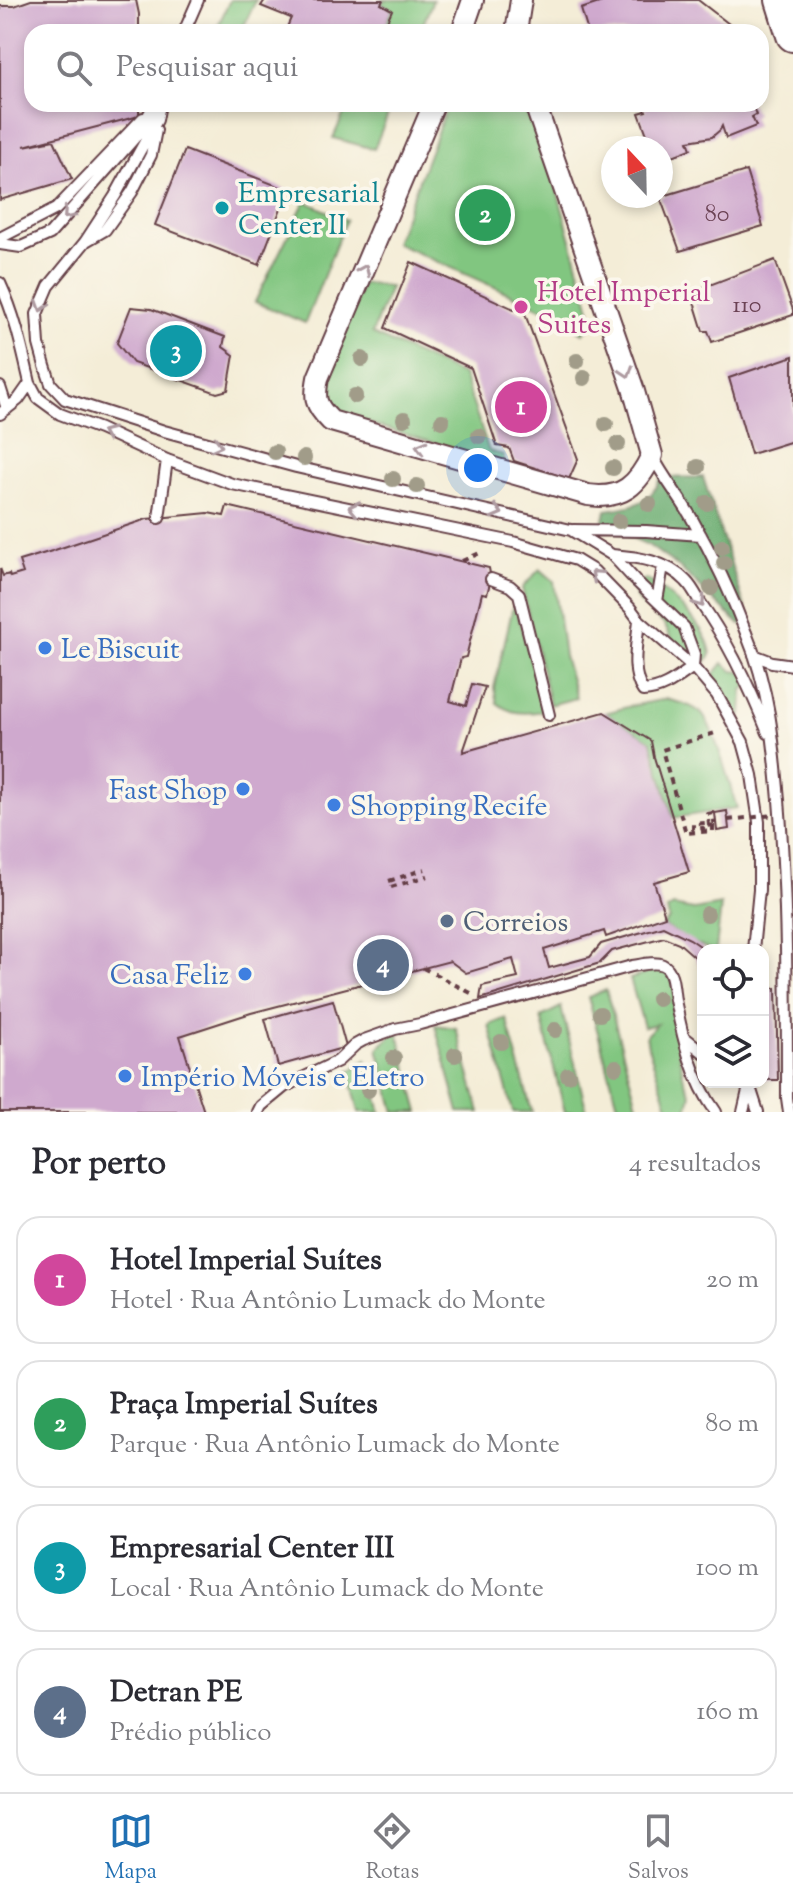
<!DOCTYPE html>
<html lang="pt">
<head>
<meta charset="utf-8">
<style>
	:root { --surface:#fff; --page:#f7f7f7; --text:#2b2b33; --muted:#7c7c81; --line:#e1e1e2; --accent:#1f6fb2 }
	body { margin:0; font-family:"Sorts Mill Goudy",serif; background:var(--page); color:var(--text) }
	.controls { position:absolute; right:24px; bottom:24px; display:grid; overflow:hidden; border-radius:16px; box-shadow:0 4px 12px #0003 }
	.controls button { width:72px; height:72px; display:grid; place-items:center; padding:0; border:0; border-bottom:2px solid var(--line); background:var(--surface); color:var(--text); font:40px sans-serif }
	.compass { position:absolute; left:601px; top:136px; width:72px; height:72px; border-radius:50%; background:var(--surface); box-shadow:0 4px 12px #0003; rotate:338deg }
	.you { position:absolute; left:478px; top:468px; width:28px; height:28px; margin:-20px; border:6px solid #fff; border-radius:50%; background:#1a73e8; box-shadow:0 0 0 12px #1a73e833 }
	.badge { display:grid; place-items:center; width:52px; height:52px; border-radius:50%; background:var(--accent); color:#fff; font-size:26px; font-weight:700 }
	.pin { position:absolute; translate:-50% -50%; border:4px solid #fff; box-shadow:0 2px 8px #0006 }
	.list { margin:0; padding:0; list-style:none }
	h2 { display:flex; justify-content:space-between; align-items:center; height:104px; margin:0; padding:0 32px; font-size:34px }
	h2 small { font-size:26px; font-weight:400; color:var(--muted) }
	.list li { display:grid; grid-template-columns:52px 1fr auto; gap:24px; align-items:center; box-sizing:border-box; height:128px; margin:0 16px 16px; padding:0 16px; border:2px solid var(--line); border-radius:24px }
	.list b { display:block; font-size:30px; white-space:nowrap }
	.list p { margin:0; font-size:26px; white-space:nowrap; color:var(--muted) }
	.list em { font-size:26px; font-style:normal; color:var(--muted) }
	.icon { flex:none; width:44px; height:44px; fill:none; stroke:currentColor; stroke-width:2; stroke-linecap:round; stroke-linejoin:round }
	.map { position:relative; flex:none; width:793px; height:1112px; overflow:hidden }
	.search { position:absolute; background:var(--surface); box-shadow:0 4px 12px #0003; left:24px; right:24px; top:24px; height:88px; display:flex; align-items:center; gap:20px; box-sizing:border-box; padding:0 28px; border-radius:24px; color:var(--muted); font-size:30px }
	.sheet { height:680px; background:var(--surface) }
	nav { display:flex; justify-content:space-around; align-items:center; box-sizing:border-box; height:112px; border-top:2px solid var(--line); background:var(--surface); font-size:22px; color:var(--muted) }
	nav a { display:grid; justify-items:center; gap:4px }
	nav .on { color:var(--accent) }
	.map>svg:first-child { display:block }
	.green { fill:#81c680; stroke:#667256; stroke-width:2 }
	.forest { fill:#68ab6e; stroke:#59654c; stroke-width:2 }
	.building { fill:#cfa9ce }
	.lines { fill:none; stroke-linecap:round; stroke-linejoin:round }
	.service-casing { stroke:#643e45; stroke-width:14 }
	.minor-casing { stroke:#643e45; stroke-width:24 }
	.primary-casing { stroke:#643e45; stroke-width:36 }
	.path { stroke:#643e45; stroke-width:4; stroke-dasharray:6 6; stroke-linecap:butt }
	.service { stroke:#fff; stroke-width:10 }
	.minor { stroke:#fff; stroke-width:20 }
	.primary { stroke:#fff; stroke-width:32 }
	.path-bridge { stroke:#643e45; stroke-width:4; stroke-dasharray:6 6; stroke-linecap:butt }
	.tree { fill:#a19c89 }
	.oneway { stroke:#ae9aa0 }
	.culture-dot { fill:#0f9aa8; stroke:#fbf7ec; stroke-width:3 }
	.hotel-dot { fill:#d1479c; stroke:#fbf7ec; stroke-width:3 }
	.shop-dot { fill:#3f7fe0; stroke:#fbf7ec; stroke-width:3 }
	.service-dot { fill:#5c6f8a; stroke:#fbf7ec; stroke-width:3 }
	.labels { text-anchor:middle; stroke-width:7; stroke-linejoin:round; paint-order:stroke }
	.number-label { font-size:24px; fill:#6b4254 }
	.culture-label { font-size:28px; fill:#0d838f; stroke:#fbf7ec; text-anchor:start }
	.hotel-label { font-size:28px; fill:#b23c85; stroke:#fbf7ec; text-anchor:start }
	.shop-label { font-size:28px; fill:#366cbe; stroke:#fbf7ec; text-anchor:start }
	.service-label { font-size:28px; fill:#4e5e75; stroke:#fbf7ec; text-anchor:start }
</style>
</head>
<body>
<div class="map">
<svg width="793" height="1112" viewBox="0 0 793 1112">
	<rect width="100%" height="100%" fill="#fbf7ec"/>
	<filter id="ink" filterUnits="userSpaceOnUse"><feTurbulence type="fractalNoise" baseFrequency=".0125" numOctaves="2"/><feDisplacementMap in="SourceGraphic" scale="16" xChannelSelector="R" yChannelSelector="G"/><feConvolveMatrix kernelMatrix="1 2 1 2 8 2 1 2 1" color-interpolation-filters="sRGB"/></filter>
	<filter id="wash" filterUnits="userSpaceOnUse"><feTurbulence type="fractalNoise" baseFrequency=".006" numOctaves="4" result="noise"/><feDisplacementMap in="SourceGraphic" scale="32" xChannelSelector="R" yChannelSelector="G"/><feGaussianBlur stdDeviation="1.8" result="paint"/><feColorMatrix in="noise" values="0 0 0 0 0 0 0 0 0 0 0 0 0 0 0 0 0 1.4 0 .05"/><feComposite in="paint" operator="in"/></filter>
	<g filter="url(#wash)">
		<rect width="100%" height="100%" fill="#f4edd7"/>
		<path class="green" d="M 230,0 L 256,0 L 241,32 L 215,32 Z
			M 383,0 L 433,0 L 420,32 L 382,32 L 392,10 L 381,4 Z
			M 348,104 L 392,104 L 374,149 L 333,138 Z
			M 448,104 L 527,104 L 556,186 L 594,323 L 583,333 L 553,313 L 395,243 Z
			M 305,201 L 346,220 L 305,323 L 255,302 Z
			M 363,283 L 390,287 L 372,334 L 463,375 L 489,451 L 504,455 L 504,464 L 341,415 L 321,392 Z
			M 540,569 L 554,581 L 564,656 L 576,698 L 550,705 L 522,588 Z
			M 646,579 C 669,592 709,628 711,655 L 705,662 L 692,666 L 674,644 L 664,624 L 637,600 L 634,589 L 636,583 Z
			M 514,602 L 545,711 C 525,713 514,716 497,703 L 494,688 Z
			M 723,663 L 733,671 L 751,673 L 751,683 L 743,690 L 742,714 L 738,718 L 708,682 Z
			M 666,699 C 678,702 692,705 701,713 C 715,727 730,787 737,808 L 673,818 L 651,741 L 605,713 L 631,706 Z
			M 721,905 L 716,950 C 702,950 678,933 663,926 L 669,919 L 667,910 L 673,906 L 694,910 Z
			M 654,971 L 671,972 L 680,1016 L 679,1055 L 684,1079 L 691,1094 L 687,1112 L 670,1112 L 648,1047 L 646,1035 L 657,1024 L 644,1027 L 630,979 Z
			M 606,990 L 639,1112 L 620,1112 L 588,997 Z
			M 561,1007 L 587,1112 L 565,1112 L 541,1017 Z
			M 506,1018 L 532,1112 L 513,1112 L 489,1025 Z
			M 435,1025 L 456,1028 L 480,1112 L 459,1112 Z
			M 397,1030 L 419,1112 L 395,1112 L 378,1048 Z
			M 366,1060 L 381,1112 L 359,1112 L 349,1072 Z"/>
		<path class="forest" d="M 703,477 L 749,620 L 740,625 L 680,568 L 648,545 L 603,525 L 606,510 C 632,506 650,505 661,478 Z"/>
		<g id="blocks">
			<path class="building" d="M 31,0 L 136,0 L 139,14 L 139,32 L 32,32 L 32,104 L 139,104 L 139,116 L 24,146 L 54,140 L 72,179 L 0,200 L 0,6 L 14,6 Z
				M 265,0 L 383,0 L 381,4 L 392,10 L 382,32 L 285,32 L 291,18 L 261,6 Z
				M 608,0 L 698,0 L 729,24 L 725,32 L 588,32 L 581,9 Z
				M 643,104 L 752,104 L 756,115 L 752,117 L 756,126 L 726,138 L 722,126 L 720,130 L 712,137 L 688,141 L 691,149 L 662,160 L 661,148 L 652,148 L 639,113 L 646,111 Z
				M 185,150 L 288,190 L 259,265 L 155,225 Z
				M 746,171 L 763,226 L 680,251 L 660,197 Z
				M 775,260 L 793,310 L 793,315 L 712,342 L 708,331 L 703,331 L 691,292 Z
				M 411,262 L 525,314 L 578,459 L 569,479 L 514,461 L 509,448 L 497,446 L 471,368 L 385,328 Z
				M 131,307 L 151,309 L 225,337 L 223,347 L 234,355 L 228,390 L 217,393 L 133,363 L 117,343 Z
				M 793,356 L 793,441 L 751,454 L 729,378 Z
				M 227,506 L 489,568 L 491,579 L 487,594 L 482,593 L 466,657 L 461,658 L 450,701 L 466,706 L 472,684 L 485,687 L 463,752 L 604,712 L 651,741 L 654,757 L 689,872 L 654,882 L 665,916 L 606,937 L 604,931 L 544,950 L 549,968 L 590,957 L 601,944 L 663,926 L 690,939 L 703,948 L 703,974 L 695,957 L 679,943 L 664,937 L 612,951 L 600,963 L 480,999 L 482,986 L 518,978 L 513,959 L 466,973 L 450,961 L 251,1013 L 180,1036 L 204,1112 L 0,1112 L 0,568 L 3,576 L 9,574 L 10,577 L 23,573 L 19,561 L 52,551 L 147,519 L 208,513 L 224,516 Z
				M 727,811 L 729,829 L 717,831 L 715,813 Z
				M 763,988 L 776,988 L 778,1080 L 763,1080 Z
				M 333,1000 L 346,1047 L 278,1066 L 265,1019 Z"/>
		</g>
	</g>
	<g filter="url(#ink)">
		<use href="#blocks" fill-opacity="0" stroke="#643e45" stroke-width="2"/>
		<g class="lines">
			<g class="service-casing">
				<path id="service" d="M 184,32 L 198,0
					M 160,104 L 157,120 L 115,196 L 85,242 L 49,286 L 37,314 L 39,344 L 45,366 L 51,384 L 65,399 L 164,431 L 296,467 L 571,530 L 612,555 L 635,580 L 684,627 L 694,654 L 693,667 C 676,679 663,690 643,691 C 630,672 637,643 639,620
					M 0,238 L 56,209 L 143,118
					M 86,241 L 105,230 L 132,192 L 151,155 L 156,130
					M 0,244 L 21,247 L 50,234 L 139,133 L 151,110
					M 0,283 C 15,315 22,348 30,383 L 18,400 L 0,414
					M 30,383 L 38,398 L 60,414 L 100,429 L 167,460 L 232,484 L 513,542 L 576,560 L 594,571 L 630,608 L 639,620 L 693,667 L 717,695 L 743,742 L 752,775 L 759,822 L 759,890 L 753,950
					M 0,387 L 7,409
					M 652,455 C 663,477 679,496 691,517 C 712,554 731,593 746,633 C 769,688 774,741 779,800 C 787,899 787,998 787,1098 L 789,1112
					M 159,518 L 167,460
					M 573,530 L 646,531 L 701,535
					M 612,555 C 638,557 667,561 686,581 C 692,587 696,595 700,602 C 727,640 751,690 768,733
					M 491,579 L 510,586 L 519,594 L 549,715
					M 657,601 L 663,566
					M 754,655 L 772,662 L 793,665
					M 684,1037 L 703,1052
					M 750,1087 L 758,1112
					M 258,1112 L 261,1106 L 284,1087 L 338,1061 L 355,1045 L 364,1040 L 395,1029 L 420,1024 L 632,966 C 640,965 655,961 663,965 C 674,970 673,990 675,1000 C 683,1039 692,1079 716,1112
					M 743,1112 L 750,1082"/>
			</g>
			<g class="minor-casing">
				<path id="minor" d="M 462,32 L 473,0
					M 516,32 L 521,0
					M 434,104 L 318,378 C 314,399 315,405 331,421 L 588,495 C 622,500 638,485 652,455 L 633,388 L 535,104"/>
			</g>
			<g class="primary-casing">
				<path id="primary" d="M 782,0 L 793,35"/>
			</g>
			<path class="path" d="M 462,561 L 482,552
				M 713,825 L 713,831 L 686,833 L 662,750 L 715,733
				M 709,826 L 708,814 L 713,813 L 714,822 L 716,822
				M 704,831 L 703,828 L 693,829 L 693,824 L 706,823 L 706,826 L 716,825
				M 389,881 L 425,869
				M 391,887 L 428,876
				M 423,968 L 471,993"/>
			<use href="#service" class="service"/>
			<use href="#minor" class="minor"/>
			<use href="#primary" class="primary"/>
			<path class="path-bridge" d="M 728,820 L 774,815"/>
		</g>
		<g class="tree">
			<circle cx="362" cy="359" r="8"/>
			<circle cx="577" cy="361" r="8"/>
			<circle cx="584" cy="378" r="8"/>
			<circle cx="355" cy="396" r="8"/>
			<circle cx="404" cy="419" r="8"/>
			<circle cx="442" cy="421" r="8"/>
			<circle cx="606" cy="424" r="8"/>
			<circle cx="479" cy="436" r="8"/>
			<circle cx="618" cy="444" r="8"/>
			<circle cx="275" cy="452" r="8"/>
			<circle cx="304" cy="458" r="8"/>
			<circle cx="698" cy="467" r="8"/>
			<circle cx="613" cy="468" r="8"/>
			<circle cx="393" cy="479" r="8"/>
			<circle cx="417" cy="486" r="8"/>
			<circle cx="707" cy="503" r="8"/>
			<circle cx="649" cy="504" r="8"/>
			<circle cx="619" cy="521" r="8"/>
			<circle cx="722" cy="547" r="8"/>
			<circle cx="724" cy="563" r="8"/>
			<circle cx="711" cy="588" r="8"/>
			<circle cx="707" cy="914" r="8"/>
			<circle cx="658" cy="999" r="8"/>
			<circle cx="600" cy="1014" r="8"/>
			<circle cx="555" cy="1030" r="8"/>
			<circle cx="501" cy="1042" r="8"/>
			<circle cx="455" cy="1055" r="8"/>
			<circle cx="394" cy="1058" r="8"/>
			<circle cx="616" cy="1067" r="8"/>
			<circle cx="568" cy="1075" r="8"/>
			<circle cx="368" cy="1090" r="8"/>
		</g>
		<defs><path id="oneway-chevron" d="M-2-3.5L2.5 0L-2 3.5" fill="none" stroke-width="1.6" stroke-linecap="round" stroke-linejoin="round" transform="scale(2)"/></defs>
		<g class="oneway">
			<use href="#oneway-chevron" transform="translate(68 214) rotate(132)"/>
			<use href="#oneway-chevron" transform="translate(364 270) rotate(-66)"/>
			<use href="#oneway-chevron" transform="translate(42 306) rotate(108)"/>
			<use href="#oneway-chevron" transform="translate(627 372) rotate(71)"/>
			<use href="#oneway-chevron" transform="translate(107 433) rotate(-157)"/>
			<use href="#oneway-chevron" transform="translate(217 445) rotate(15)"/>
			<use href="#oneway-chevron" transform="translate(421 447) rotate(-164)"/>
			<use href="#oneway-chevron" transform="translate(354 508) rotate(-168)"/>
			<use href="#oneway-chevron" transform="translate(497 512) rotate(15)"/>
			<use href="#oneway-chevron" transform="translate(596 575) rotate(-139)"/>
			<use href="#oneway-chevron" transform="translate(700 602) rotate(56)"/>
		</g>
	</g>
	<circle class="culture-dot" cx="222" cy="208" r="8"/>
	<circle class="hotel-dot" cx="521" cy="307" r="8"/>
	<g class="shop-dot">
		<circle cx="45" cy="648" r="8"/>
		<circle cx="243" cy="789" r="8"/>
		<circle cx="334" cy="805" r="8"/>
		<circle cx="245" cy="974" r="8"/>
		<circle cx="125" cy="1076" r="8"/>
	</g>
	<circle class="service-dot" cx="447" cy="921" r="8"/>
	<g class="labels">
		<g class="number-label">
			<text x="717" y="221">80</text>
			<text x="747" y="312">110</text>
		</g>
		<g class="culture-label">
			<text x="238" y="202">Empresarial<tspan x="238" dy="32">Center II</tspan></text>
		</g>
		<g class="hotel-label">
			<text x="537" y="301">Hotel Imperial<tspan x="537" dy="32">Suites</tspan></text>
		</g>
		<g class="shop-label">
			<text x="61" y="658">Le Biscuit</text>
			<text x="227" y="799" text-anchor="end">Fast Shop</text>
			<text x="350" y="815">Shopping Recife</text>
			<text x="229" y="984" text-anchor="end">Casa Feliz</text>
			<text x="141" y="1086">Império Móveis e Eletro</text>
		</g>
		<g class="service-label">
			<text x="463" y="931">Correios</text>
		</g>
	</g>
</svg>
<div class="controls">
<button><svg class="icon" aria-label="locate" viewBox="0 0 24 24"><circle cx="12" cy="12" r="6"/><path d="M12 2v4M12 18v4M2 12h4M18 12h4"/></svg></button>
<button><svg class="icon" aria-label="layers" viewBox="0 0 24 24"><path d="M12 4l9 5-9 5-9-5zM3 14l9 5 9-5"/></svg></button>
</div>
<svg class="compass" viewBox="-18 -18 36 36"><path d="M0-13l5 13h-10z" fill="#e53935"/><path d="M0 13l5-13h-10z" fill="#7c7c81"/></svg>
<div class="you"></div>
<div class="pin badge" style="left:521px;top:407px;background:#d1479c">1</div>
<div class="pin badge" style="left:485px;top:215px;background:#2e9e5b">2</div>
<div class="pin badge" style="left:176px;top:351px;background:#0f9aa8">3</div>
<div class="pin badge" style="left:383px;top:965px;background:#5c6f8a">4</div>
<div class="search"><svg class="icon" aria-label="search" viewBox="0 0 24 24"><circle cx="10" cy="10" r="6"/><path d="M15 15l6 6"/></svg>Pesquisar aqui</div>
</div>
<section class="sheet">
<h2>Por perto<small>4 resultados</small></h2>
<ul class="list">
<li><span class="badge" style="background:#d1479c">1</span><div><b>Hotel Imperial Suítes</b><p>Hotel · Rua Antônio Lumack do Monte</p></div><em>20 m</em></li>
<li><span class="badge" style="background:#2e9e5b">2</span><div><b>Praça Imperial Suítes</b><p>Parque · Rua Antônio Lumack do Monte</p></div><em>80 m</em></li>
<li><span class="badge" style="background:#0f9aa8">3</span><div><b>Empresarial Center III</b><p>Local · Rua Antônio Lumack do Monte</p></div><em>100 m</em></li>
<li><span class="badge" style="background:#5c6f8a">4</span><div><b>Detran PE</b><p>Prédio público</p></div><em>160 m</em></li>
</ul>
</section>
<nav>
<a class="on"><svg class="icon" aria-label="map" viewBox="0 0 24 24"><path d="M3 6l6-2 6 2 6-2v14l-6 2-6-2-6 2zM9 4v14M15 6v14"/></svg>Mapa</a>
<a><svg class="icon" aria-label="directions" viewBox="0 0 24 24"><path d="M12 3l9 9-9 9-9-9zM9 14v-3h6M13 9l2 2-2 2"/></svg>Rotas</a>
<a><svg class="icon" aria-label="saved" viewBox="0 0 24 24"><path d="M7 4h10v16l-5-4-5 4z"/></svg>Salvos</a>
</nav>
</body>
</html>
